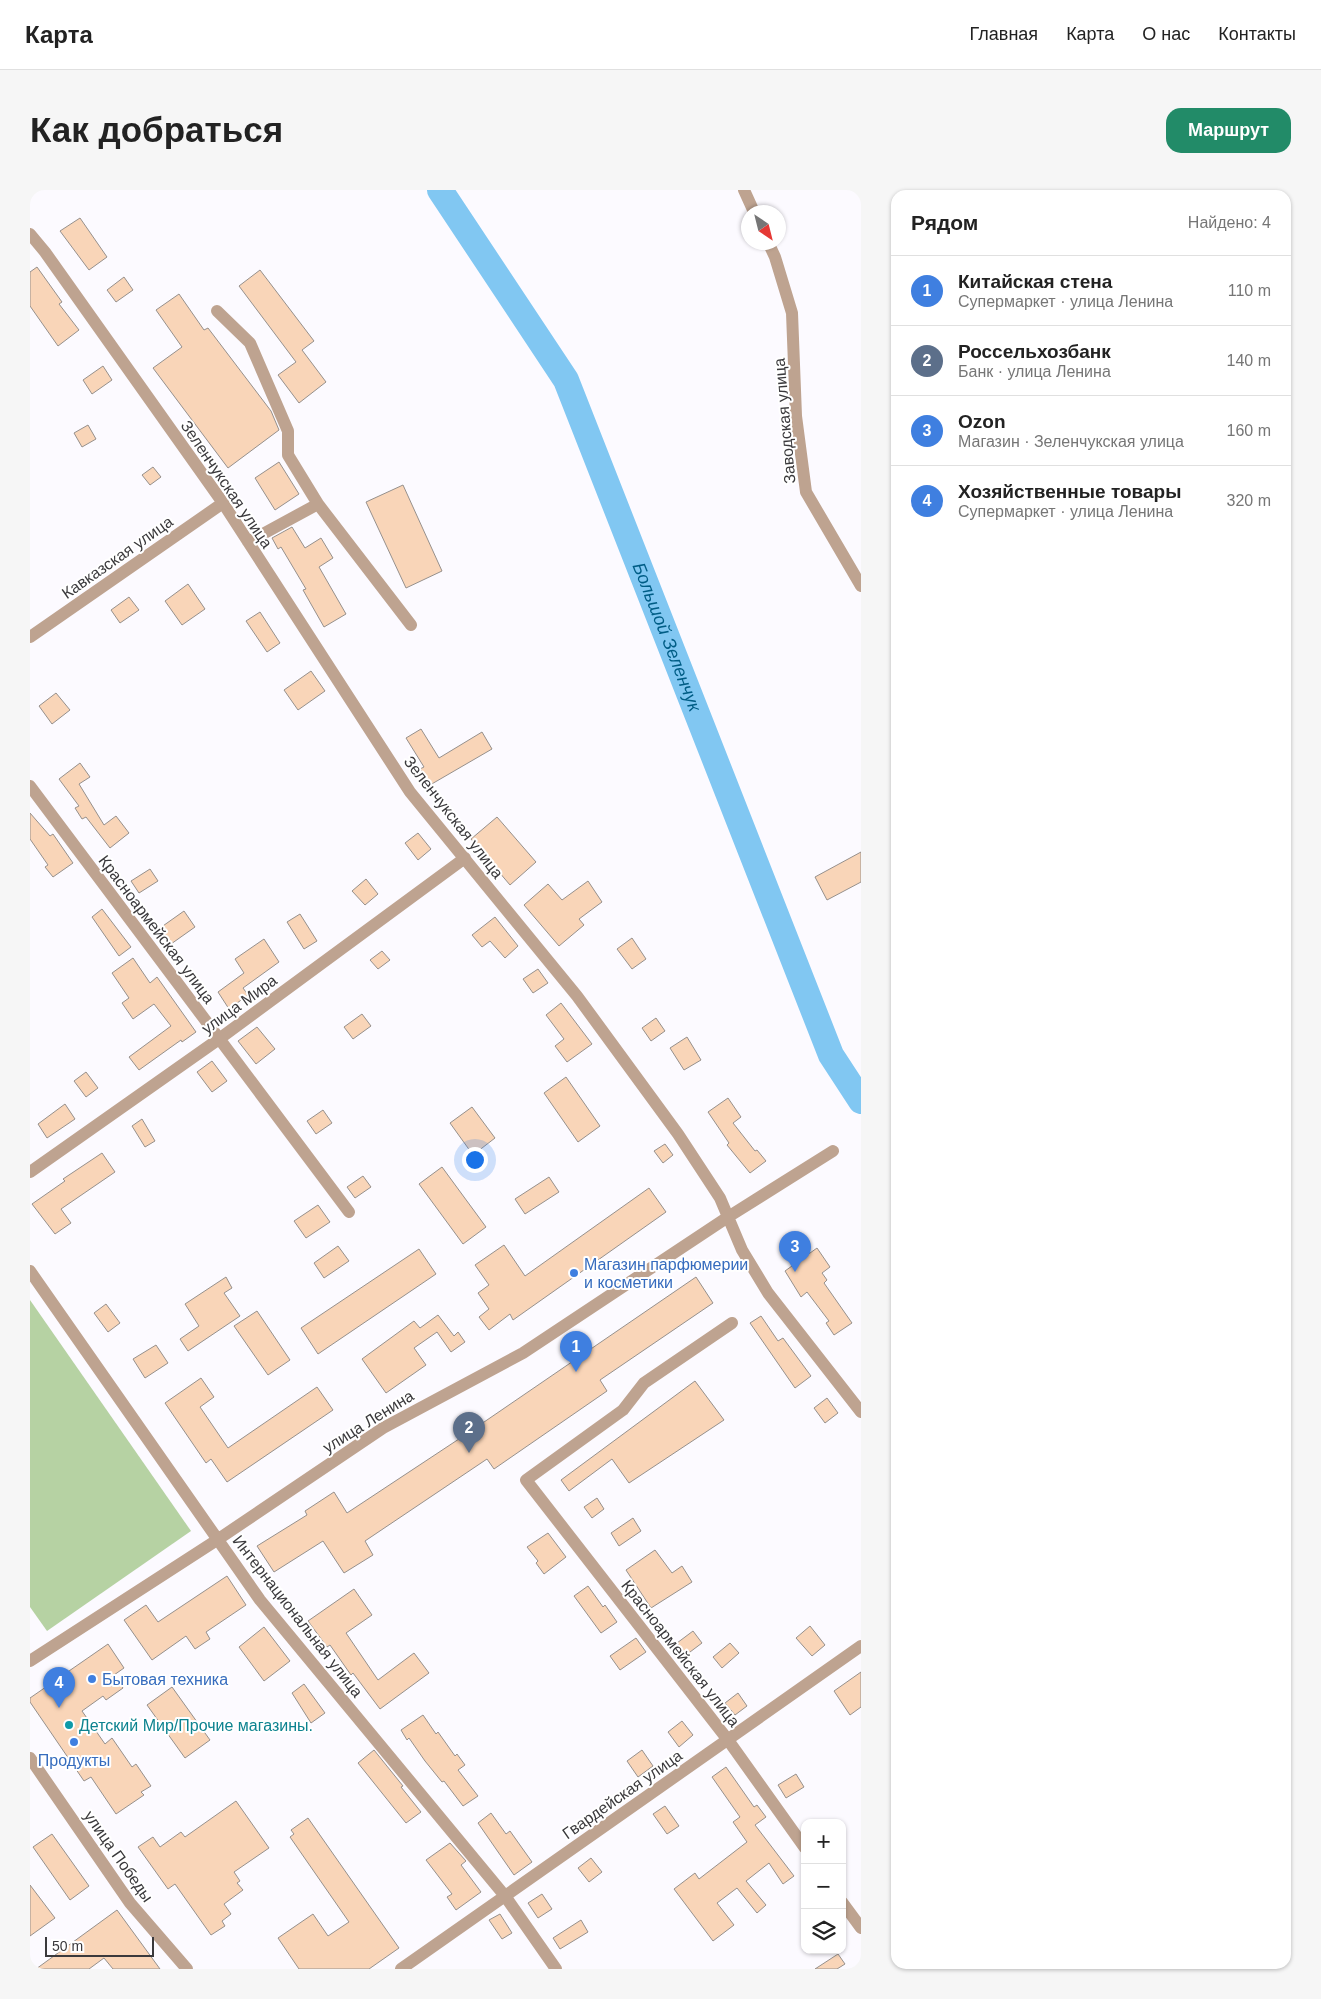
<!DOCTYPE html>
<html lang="ru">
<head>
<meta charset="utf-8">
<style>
	:root { --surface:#fff; --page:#f6f6f6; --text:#222; --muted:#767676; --line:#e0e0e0; --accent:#228b68 }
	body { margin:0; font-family:Arial,sans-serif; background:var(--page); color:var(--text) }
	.controls { position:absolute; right:15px; bottom:15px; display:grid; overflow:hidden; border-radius:10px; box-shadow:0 1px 4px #0004 }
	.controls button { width:45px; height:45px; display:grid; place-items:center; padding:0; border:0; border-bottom:1px solid var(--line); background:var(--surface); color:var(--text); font:25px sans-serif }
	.compass { position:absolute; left:711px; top:15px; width:45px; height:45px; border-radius:50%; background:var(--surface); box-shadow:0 1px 4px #0004; rotate:145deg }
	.scale { position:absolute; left:15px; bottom:12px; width:109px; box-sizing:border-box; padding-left:5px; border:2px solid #3a393c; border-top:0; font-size:14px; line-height:18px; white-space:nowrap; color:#3a393c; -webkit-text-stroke:4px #fff; paint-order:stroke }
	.you { position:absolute; left:444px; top:969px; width:18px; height:18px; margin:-12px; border:4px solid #fff; border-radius:50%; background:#1a73e8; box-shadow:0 0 0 8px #1a73e833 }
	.badge { display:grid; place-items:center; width:32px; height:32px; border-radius:50%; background:var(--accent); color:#fff; font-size:16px; font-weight:700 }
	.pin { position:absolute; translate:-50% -41px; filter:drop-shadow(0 1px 2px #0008) }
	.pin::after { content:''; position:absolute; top:26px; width:18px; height:15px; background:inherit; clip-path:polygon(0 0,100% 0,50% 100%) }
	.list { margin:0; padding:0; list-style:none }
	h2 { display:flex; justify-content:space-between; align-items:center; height:65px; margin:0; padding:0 20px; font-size:21px }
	h2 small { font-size:16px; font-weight:400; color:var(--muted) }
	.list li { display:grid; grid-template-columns:32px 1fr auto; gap:15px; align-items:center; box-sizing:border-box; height:70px; padding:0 20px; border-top:1px solid var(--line) }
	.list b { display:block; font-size:19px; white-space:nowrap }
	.list p { margin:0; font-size:16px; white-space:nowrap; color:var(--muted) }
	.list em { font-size:16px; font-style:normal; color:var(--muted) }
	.icon { flex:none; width:28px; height:28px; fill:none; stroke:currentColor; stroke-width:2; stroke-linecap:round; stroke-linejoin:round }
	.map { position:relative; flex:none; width:831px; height:1779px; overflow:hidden; border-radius:15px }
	header { display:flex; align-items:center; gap:30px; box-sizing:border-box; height:70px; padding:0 25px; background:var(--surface); border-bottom:1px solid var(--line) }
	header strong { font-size:24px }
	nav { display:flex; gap:28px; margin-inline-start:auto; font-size:18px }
	.intro { display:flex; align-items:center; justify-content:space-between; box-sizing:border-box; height:120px; padding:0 30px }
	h1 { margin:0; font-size:35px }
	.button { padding:12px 22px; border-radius:15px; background:var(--accent); color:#fff; font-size:18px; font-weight:700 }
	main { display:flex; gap:30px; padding:0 30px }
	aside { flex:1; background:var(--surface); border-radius:15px; box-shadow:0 1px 4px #0004 }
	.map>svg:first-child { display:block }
	.green { fill:#b6d2a3 }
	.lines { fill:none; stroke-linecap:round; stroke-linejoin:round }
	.river { stroke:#81c7f2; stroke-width:26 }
	.building { fill:#f9d5b8; stroke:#96908c }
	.minor { stroke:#bea390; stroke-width:12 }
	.shop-dot { fill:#3f7fe0; stroke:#fff; stroke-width:2 }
	.culture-dot { fill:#0f9aa8; stroke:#fff; stroke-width:2 }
	.labels { text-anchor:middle; stroke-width:4; stroke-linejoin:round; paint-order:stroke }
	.street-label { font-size:16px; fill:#3a393c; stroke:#fff }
	.shop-label { font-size:16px; fill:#366cbe; stroke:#fff; text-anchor:start }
	.culture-label { font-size:16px; fill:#0d838f; stroke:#fff; text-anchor:start }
	.water-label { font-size:18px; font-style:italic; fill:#005d86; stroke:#fff }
</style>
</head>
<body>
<header>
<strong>Карта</strong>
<nav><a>Главная</a><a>Карта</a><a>О нас</a><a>Контакты</a></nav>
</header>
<div class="intro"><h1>Как добраться</h1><a class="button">Маршрут</a></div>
<main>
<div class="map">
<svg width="831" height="1779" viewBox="0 0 831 1779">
	<rect width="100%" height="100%" fill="#fcfaff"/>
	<path class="green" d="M 0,1110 L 161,1341 L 17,1441 L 0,1417 Z"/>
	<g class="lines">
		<path class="river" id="s1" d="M 410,0 L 536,190 L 801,865 L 831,911"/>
	</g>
	<path class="building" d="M 50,28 L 77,67 L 59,80 L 30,41 Z
		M 7,77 L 32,112 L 29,114 L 49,140 L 28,156 L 0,116 L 0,82 Z
		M 230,80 L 284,151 L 272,160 L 296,192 L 269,213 L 248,185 L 266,172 L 209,96 Z
		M 94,87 L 103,100 L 86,112 L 77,100 Z
		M 149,104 L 174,140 L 178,138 L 241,221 L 249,240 L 198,278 L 123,178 L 152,157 L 126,120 Z
		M 73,176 L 82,190 L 62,204 L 53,190 Z
		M 58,235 L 66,249 L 52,257 L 44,243 Z
		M 249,272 L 269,304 L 245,320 L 225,288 Z
		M 123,277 L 131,287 L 120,295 L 112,285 Z
		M 373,295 L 412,381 L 376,398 L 336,312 Z
		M 262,337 L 275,358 L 291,348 L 303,368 L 289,377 L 316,424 L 294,437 L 273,400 L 276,399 L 251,357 L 248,359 L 242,348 Z
		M 158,394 L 175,419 L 152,435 L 135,411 Z
		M 99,407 L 109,420 L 90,433 L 81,420 Z
		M 230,422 L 250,453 L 237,462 L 216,431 Z
		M 281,481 L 295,501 L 268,520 L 254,500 Z
		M 26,503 L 40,520 L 22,534 L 9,516 Z
		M 391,539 L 409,568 L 452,542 L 462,559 L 400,595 L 390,579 L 394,577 L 376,548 Z
		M 50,573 L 60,587 L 49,594 L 74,635 L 86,626 L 99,643 L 80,658 L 56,627 L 52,629 L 45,618 L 49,616 L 29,589 Z
		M 0,623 L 20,646 L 23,644 L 43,673 L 23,687 L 15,677 L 18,675 L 0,649 Z
		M 467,627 L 506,672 L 480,695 L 441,649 Z
		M 388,643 L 401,659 L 388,670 L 375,653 Z
		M 831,662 L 831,692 L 797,710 L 785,687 Z
		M 120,679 L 128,691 L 109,703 L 101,691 Z
		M 336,689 L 348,704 L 335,715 L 322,701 Z
		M 558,691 L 572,712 L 549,729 L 554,735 L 529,756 L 494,715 L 518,694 L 532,710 Z
		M 72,719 L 101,757 L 89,766 L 62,727 Z
		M 154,721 L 165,737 L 141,754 L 130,738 Z
		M 270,724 L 287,751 L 274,759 L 257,732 Z
		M 465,727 L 488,756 L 475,768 L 460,751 L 452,757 L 442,745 Z
		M 602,748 L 616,769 L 602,779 L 587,759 Z
		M 234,749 L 249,772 L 213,798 L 218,805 L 199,819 L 188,802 L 214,783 L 205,769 Z
		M 352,761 L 360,770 L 348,779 L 340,770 Z
		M 103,768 L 120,793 L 127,787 L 166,842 L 152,852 L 151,850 L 109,880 L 99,867 L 141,836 L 124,814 L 103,829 L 92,813 L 99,808 L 82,783 Z
		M 508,779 L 518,793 L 503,803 L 493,789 Z
		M 531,813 L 562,854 L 537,872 L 525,856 L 534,849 L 516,825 Z
		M 332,824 L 341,836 L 323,849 L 314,837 Z
		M 626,828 L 635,841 L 621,851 L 612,838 Z
		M 227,837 L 245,859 L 226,874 L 208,851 Z
		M 657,847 L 671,870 L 654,880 L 640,858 Z
		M 182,871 L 197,891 L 182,902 L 167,882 Z
		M 56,882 L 68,898 L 56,907 L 44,891 Z
		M 536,887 L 570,936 L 548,952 L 514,903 Z
		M 698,908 L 711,927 L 703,933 L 725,961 L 727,960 L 736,971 L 720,983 L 697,955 L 699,953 L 678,922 Z
		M 35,914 L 45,929 L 17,948 L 8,934 Z
		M 442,917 L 465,948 L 443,965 L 420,933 Z
		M 293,920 L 302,933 L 286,944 L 277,931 Z
		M 112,929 L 125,951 L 115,957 L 102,936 Z
		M 635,954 L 643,965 L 633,973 L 624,961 Z
		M 72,963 L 85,982 L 31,1019 L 41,1033 L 25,1044 L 2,1014 L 35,991 L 33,989 Z
		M 412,977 L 456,1037 L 433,1054 L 389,994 Z
		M 333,986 L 341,997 L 325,1008 L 317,997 Z
		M 519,987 L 529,1002 L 495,1024 L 485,1009 Z
		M 619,998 L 636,1022 L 483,1130 L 480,1124 L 459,1140 L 449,1127 L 459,1119 L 448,1103 L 459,1095 L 445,1075 L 474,1055 L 495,1086 Z
		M 288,1015 L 300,1032 L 276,1048 L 264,1031 Z
		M 308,1056 L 319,1071 L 294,1088 L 284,1073 Z
		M 787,1058 L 800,1077 L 792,1083 L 797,1090 L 794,1093 L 822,1133 L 804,1145 L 796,1133 L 799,1131 L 777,1102 L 771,1107 L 755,1081 Z
		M 389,1059 L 406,1084 L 288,1164 L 271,1138 Z
		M 196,1087 L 202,1098 L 194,1103 L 210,1126 L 158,1161 L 150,1149 L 169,1136 L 155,1114 Z
		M 666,1087 L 683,1113 L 570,1190 L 577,1201 L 464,1279 L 457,1269 L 335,1351 L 343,1365 L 314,1383 L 293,1351 L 244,1382 L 227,1356 L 277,1325 L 275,1321 L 304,1302 L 317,1323 L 438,1243 Z
		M 76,1114 L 90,1133 L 78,1142 L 64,1123 Z
		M 227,1121 L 260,1170 L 238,1185 L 204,1136 Z
		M 408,1125 L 424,1146 L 428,1142 L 435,1152 L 421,1162 L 407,1142 L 384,1158 L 396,1175 L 356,1203 L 332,1169 L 384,1131 L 390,1138 Z
		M 731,1126 L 748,1151 L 753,1148 L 781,1186 L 765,1198 L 720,1133 Z
		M 126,1155 L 138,1173 L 115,1188 L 103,1169 Z
		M 171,1188 L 184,1207 L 170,1217 L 198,1258 L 287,1197 L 303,1220 L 197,1292 L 181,1269 L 176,1273 L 135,1213 Z
		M 665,1191 L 694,1230 L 599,1293 L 582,1269 L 539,1301 L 531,1290 Z
		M 797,1208 L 808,1223 L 795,1233 L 784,1218 Z
		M 567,1308 L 574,1319 L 562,1328 L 554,1317 Z
		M 603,1328 L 611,1341 L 589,1356 L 581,1343 Z
		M 518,1343 L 536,1367 L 514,1384 L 506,1373 L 508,1371 L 497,1357 Z
		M 625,1360 L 642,1383 L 652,1376 L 662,1392 L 621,1418 L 596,1380 Z
		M 197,1386 L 216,1415 L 176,1442 L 180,1449 L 165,1459 L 156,1446 L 122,1470 L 94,1430 L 116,1415 L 128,1432 Z
		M 558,1396 L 573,1417 L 575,1415 L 587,1432 L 571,1443 L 544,1406 Z
		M 324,1399 L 342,1425 L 316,1443 L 348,1490 L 384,1463 L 399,1483 L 350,1519 L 323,1483 L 321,1485 L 300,1455 L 297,1457 L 278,1431 Z
		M 780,1436 L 795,1455 L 782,1466 L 766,1448 Z
		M 234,1437 L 260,1471 L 234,1491 L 209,1457 Z
		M 663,1441 L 672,1453 L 656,1465 L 647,1453 Z
		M 606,1448 L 616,1462 L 590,1480 L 580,1466 Z
		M 700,1453 L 709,1463 L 692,1478 L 683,1467 Z
		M 78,1454 L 94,1478 L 84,1485 L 93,1498 L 76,1510 L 73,1506 L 52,1521 L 75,1554 L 82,1548 L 102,1577 L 106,1574 L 121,1596 L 111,1602 L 114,1605 L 86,1624 L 61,1587 L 54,1591 L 0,1512 L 0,1508 Z
		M 831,1482 L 831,1517 L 820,1525 L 804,1501 Z
		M 274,1494 L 295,1523 L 281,1533 L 262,1503 Z
		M 142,1497 L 180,1550 L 155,1568 L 117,1515 Z
		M 708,1503 L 717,1516 L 705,1525 L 695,1513 Z
		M 393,1525 L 406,1544 L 408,1542 L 425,1566 L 427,1564 L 435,1575 L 428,1580 L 448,1606 L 433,1616 L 414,1591 L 412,1592 L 395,1571 L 379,1548 L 377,1550 L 371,1540 Z
		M 652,1531 L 663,1545 L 649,1557 L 638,1542 Z
		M 344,1560 L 373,1596 L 371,1597 L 391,1622 L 376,1633 L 328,1573 Z
		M 612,1560 L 623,1576 L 608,1587 L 597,1571 Z
		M 696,1577 L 724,1617 L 727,1615 L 736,1627 L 725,1635 L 764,1686 L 753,1694 L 739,1673 L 716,1691 L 736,1715 L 727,1723 L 707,1698 L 687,1713 L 704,1735 L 683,1751 L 644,1699 L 665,1683 L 669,1689 L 717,1652 L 703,1632 L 710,1627 L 682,1587 Z
		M 766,1584 L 774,1597 L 756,1608 L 748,1595 Z
		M 206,1611 L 239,1658 L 204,1682 L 210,1691 L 207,1693 L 213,1700 L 194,1714 L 201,1724 L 192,1731 L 195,1736 L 181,1745 L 145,1694 L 138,1699 L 108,1657 L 123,1647 L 130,1657 L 151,1642 L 155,1647 Z
		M 635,1616 L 649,1636 L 637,1644 L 623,1624 Z
		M 461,1623 L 476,1644 L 480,1641 L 502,1672 L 484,1685 L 448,1633 Z
		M 278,1628 L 369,1758 L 339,1779 L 269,1779 L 248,1748 L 283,1724 L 298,1746 L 319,1732 L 260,1647 L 264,1644 L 261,1640 Z
		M 22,1644 L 59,1696 L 40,1710 L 3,1657 Z
		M 420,1653 L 436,1671 L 431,1675 L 451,1702 L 426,1720 L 417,1707 L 422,1704 L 396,1670 Z
		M 561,1668 L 572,1682 L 559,1692 L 548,1678 Z
		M 0,1695 L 25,1728 L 0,1746 Z
		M 512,1704 L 522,1719 L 508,1728 L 498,1713 Z
		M 87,1720 L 130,1779 L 83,1779 L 74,1768 L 59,1779 L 6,1779 Z
		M 470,1724 L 482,1743 L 472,1749 L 459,1730 Z
		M 551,1730 L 558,1742 L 530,1759 L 523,1748 Z
		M 808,1764 L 815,1774 L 807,1779 L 785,1779 Z"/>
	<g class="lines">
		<path class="minor" d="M 714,0 L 724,22
			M 0,44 L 15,62 L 193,313 L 380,602 L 547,806 L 648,944 L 690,1008 L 712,1060 L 738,1103 L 831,1222
			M 738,52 L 745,67 L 762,123 L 766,226 L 776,302 L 831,396
			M 187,121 L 220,153 L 258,241 L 258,265 L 288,314
			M 218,352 L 288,314 L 381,435
			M 0,447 L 193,313
			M 0,596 L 319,1022
			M 0,982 L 189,849 L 435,668
			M 0,1081 L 230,1410 L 475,1706 L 526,1779
			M 702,1133 L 614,1193 L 593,1220 L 496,1290 L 698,1550 L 775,1658
			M 0,1471 L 187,1350 L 353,1238 L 493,1163 L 698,1027 L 803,961
			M 0,1568 L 100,1713 L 157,1779
			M 812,1712 L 831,1738
			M 371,1779 L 831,1456"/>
	</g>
	<g class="shop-dot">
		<circle cx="544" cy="1083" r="5"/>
		<circle cx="62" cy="1489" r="5"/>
		<circle cx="44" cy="1552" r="5"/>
	</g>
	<circle class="culture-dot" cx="39" cy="1535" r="5"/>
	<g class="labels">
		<g class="street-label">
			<text transform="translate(754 231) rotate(-95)" y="6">Заводская улица</text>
			<text transform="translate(197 294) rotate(56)" y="6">Зеленчукская улица</text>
			<text transform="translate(87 367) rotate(-35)" y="6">Кавказская улица</text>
			<text transform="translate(424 627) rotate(52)" y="6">Зеленчукская улица</text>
			<text transform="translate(127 739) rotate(53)" y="6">Красноармейская улица</text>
			<text transform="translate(209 814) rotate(-36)" y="6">улица Мира</text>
			<text transform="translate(338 1231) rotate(-32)" y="6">улица Ленина</text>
			<text transform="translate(268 1426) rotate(52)" y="6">Интернациональная улица</text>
			<text transform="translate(651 1463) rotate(52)" y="6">Красноармейская улица</text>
			<text transform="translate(592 1604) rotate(-35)" y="6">Гвардейская улица</text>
			<text transform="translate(89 1666) rotate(55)" y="6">улица Победы</text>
		</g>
		<g class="shop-label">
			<text x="554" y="1080">Магазин парфюмерии<tspan x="554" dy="18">и косметики</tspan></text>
			<text x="72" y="1495">Бытовая техника</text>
			<text x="44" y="1576" text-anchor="middle">Продукты</text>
		</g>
		<g class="culture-label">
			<text x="49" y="1541">Детский Мир/Прочие магазины.</text>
		</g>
		<g class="water-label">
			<text dy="6" stroke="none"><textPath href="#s1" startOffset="504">Большой Зеленчук</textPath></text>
		</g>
	</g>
</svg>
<div class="controls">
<button>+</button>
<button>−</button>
<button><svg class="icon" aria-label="layers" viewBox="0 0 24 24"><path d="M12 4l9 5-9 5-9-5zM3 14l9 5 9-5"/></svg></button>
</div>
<svg class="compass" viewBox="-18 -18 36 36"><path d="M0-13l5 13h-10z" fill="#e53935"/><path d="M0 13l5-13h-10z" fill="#767676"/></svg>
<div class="scale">50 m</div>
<div class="you"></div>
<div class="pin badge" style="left:546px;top:1182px;background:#3f7fe0">1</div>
<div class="pin badge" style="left:439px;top:1263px;background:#5c6f8a">2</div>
<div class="pin badge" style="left:765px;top:1082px;background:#3f7fe0">3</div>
<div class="pin badge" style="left:29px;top:1518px;background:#3f7fe0">4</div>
</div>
<aside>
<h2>Рядом<small>Найдено: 4</small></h2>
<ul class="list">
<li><span class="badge" style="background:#3f7fe0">1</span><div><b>Китайская стена</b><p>Супермаркет · улица Ленина</p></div><em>110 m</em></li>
<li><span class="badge" style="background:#5c6f8a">2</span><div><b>Россельхозбанк</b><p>Банк · улица Ленина</p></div><em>140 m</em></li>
<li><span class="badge" style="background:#3f7fe0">3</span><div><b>Ozon</b><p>Магазин · Зеленчукская улица</p></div><em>160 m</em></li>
<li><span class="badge" style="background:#3f7fe0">4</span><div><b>Хозяйственные товары</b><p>Супермаркет · улица Ленина</p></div><em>320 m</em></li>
</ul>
</aside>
</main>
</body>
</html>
